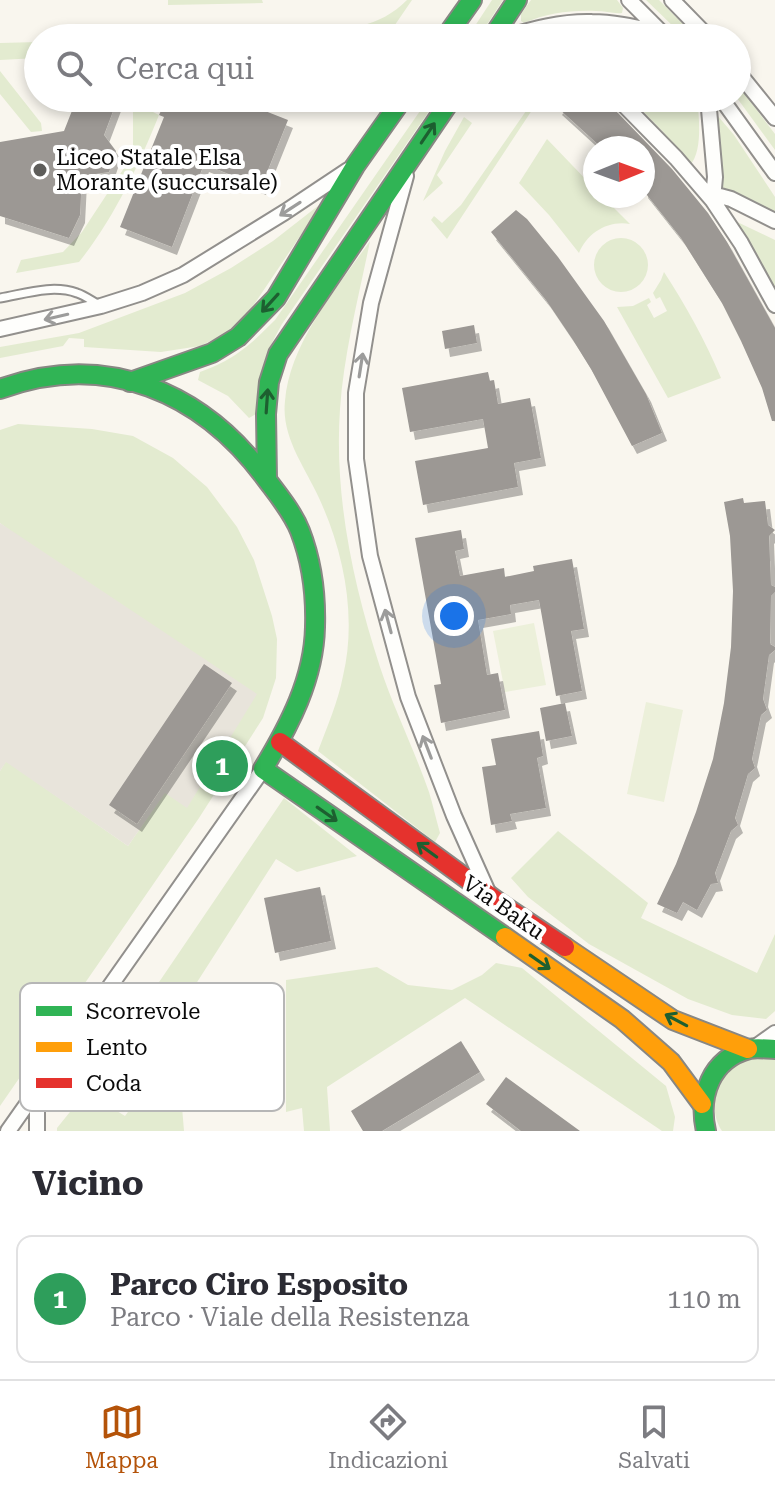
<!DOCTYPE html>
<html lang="it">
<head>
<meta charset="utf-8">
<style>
	:root { --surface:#fff; --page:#f2f2f3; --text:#2b2b33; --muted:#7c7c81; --line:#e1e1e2; --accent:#b45309 }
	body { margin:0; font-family:"Roboto Serif",serif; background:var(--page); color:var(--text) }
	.compass { position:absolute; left:583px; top:136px; width:72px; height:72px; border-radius:50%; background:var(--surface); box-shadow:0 4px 12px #0003; rotate:89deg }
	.you { position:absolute; left:454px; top:616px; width:28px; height:28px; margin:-20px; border:6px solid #fff; border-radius:50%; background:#1a73e8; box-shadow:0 0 0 12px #1a73e833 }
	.badge { display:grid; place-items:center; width:52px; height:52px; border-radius:50%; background:var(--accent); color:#fff; font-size:26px; font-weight:700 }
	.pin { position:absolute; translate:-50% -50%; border:4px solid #fff; box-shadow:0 2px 8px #0006 }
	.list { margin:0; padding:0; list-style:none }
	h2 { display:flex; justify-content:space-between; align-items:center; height:104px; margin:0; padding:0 32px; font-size:34px }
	h2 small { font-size:26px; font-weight:400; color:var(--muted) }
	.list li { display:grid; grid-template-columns:52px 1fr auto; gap:24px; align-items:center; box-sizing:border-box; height:128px; margin:0 16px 16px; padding:0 16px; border:2px solid var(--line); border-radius:16px }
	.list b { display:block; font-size:30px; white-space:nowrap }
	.list p { margin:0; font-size:26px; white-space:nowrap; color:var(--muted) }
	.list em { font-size:26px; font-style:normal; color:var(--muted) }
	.icon { flex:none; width:44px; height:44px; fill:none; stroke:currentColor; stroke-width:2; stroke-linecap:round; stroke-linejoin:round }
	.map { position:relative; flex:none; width:775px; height:1131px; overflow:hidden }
	.search { position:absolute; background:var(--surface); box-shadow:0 4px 12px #0003; left:24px; right:24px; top:24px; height:88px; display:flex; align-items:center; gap:20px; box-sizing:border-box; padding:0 28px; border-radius:44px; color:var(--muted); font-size:30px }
	.sheet { height:248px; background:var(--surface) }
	nav { display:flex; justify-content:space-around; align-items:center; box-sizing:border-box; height:112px; border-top:2px solid var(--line); background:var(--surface); font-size:22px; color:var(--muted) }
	nav a { display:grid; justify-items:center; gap:4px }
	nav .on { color:var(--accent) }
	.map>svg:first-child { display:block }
	.green { fill:#e3ebd0 }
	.pitch { fill:#ecf0da }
	.plaza { fill:#e8e4db }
	.building { fill:#9c9894; filter:url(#shadow) }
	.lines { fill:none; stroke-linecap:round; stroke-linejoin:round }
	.lane-casing { stroke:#92908d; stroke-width:11 }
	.street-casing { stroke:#92908d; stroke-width:18 }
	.fast-casing { stroke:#888783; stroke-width:22 }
	.slow-casing { stroke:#888783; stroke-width:22 }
	.jam-casing { stroke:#888783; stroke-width:22 }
	.lane { stroke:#fefefc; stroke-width:7 }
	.street { stroke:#fefefc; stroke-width:14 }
	.fast { stroke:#30b455; stroke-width:18 }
	.slow { stroke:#ff9f0a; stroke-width:18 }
	.jam { stroke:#e5322d; stroke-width:18 }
	.oneway { stroke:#1d5f30 }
	.oneway2 { stroke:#9c9c9b }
	.poi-dot { fill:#5e5d5a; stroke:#fff; stroke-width:3 }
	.labels { text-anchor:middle; stroke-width:8; stroke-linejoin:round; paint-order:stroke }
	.poi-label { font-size:22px; fill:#0a0a0a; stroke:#fff; text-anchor:start }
	.street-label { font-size:22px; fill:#0a0a0a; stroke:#fff }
	.key { fill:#fff; stroke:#b6b6b6; stroke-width:2 }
	.key-label { font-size:22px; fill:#0a0a0a }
</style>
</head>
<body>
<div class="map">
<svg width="775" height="1131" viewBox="0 0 775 1131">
	<defs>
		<filter id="shadow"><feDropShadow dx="5" dy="8" stdDeviation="0" flood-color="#0004"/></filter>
	</defs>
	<rect width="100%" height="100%" fill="#f9f6ee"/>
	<path class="green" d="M 168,0 L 262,0 L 263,3 L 168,5 Z
		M 407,0 L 412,0 L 386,38 L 265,38 L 264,31 C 316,28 367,40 407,0 Z
		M 492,0 L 503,0 L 478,38 L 467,38 Z
		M 531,0 L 617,0 L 623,8 L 622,13 C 614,14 605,11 596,11 C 571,10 547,13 524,23 L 521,21 L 521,14 Z
		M 646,0 L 659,0 L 687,28 L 684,32 L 676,29 Z
		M 38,42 L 38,58 L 0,60 L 0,43 Z
		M 0,71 L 41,123 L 42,131 L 31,132 L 0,94 Z
		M 737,84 L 775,134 L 775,150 L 737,98 Z
		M 133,98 L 151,98 L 147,109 L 159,115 C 139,165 113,220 79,262 L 16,273 L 21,260 L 63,252 L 82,232 L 130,159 L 133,150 Z
		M 303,98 L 345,98 L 335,112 Z
		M 429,98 L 436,101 L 282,324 C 264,356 257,378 256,414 L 249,418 L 228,396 L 198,380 L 200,372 C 235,359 249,346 275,320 Z
		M 535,98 L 540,98 L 447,239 L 431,220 L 434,216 L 442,223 L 461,205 Z
		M 630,98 L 697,98 C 699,116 703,151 690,165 L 662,131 Z
		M 717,115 L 734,135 L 775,197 L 775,215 L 728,192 L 720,184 L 714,117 Z
		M 464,117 L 472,123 L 437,175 L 443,183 L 423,201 L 445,151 Z
		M 547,139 L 595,189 L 595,196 L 602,196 L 630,224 C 608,220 587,233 579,253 L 549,215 L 519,183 Z
		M 323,202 L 251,309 L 225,334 L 200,346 L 161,352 L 84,347 L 84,339 L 69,338 L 63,346 L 0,358 L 0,347 L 79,333 L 185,293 L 231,268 L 273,241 Z
		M 733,220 L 775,240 L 775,294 Z
		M594 265a27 27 0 1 1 54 0a27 27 0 1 1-54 0Z
		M 370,241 C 359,296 344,352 340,409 C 334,496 353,584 380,667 C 394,709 414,749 429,792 C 433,805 436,819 440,833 L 435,842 L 318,751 C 327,727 338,702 343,676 C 357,617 344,552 319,498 C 305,467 281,437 285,401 C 290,342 337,288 370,241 Z
		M 664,272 C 686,306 705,340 721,378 L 668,398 L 617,307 L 633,306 L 649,298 L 651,302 L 647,305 L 654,318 L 667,311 L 660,297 L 656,299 L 653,293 L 661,280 Z
		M 18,424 L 92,429 L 133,436 L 173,458 L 207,487 L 237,527 L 254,560 L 272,616 L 277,639 L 276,678 L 263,718 L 199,818 L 0,1106 L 0,771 L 6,761 L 128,846 L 165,792 L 187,807 L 13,533 L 0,523 L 0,430 Z
		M 284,798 L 357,856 L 297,872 L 276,859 L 126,1093 L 96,1075 Z
		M 558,831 L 648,903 L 641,918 L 757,973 L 775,934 L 775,1011 L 766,1019 L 732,1015 L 688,999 L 589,944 L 528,897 L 511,878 Z
		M 496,963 L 522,968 L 666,1086 L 675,1117 L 673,1131 L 662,1131 L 465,998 L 327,1087 L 330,1131 L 304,1131 L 302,1108 L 286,1112 L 286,980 L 377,967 L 408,985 L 452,990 L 482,975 Z
		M 177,1046 L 184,1131 L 57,1131 L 57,1128 L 86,1092 L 125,1116 Z
		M 757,1058 L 775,1059 L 775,1131 L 722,1131 C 707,1109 716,1077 739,1064 C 744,1061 751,1059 757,1058 Z"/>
	<path class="pitch" d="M 534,623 L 546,685 L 505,692 L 493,631 Z
		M 646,702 L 683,710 L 664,802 L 627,794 Z"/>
	<path class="plaza" d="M 0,523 L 257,694 L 187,808 L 165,793 L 128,846 L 6,762 L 0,771 Z"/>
	<path class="building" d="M 77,98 L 118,98 L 104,135 L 116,151 L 109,172 L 82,176 L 80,215 L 69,238 L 0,216 L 0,142 L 64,131 Z
		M 167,98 L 232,98 L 288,120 L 261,187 L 204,164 L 172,247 L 120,227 L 164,117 L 159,115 Z
		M 564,98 L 601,98 L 618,113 L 672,169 L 708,213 L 727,242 L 775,328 L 775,421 L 772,421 L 762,388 L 741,341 L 722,303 L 681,238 L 643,190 L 643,148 L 602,148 L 557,107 Z
		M 516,210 L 527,219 L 558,257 L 604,321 L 646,394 L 662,433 L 632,446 L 591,369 L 573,340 L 546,300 L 491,232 Z
		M 474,325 L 477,343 L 445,349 L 442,331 Z
		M 488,372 L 490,381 L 494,380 L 498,404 L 530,398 L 541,458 L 514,463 L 518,487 L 423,505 L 415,461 L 488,448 L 483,419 L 410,432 L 402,388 Z
		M 743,498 L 744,503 L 765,501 L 768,525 L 775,530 L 769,536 L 771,585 L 775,587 L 775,592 L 771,596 L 770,644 L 775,647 L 775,650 L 769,655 L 763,699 L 767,710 L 761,715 L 752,759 L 755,768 L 748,774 L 735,818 L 738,825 L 731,831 L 715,873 L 718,883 L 711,884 L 697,910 L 683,902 L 677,913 L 657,904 L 676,864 L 696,812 L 713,759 L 724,703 L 731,647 L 733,591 L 730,536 L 724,502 Z
		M 461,530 L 464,549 L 455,551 L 460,576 L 504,568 L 505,577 L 534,571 L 533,566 L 572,559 L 584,629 L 571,631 L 582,691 L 556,696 L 539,600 L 510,605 L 511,614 L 478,620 L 487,675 L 498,673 L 505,710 L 441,723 L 434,685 L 441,684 L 415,538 Z
		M 204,664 L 232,683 L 137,824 L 109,805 Z
		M 565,703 L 572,736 L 546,741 L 540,708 Z
		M 539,731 L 543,756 L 537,758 L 546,808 L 510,814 L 512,821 L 491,825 L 482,767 L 496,765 L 491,739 Z
		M 320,887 L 331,941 L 275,953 L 264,898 Z
		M 461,1041 L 480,1072 L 382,1131 L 363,1131 L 351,1111 Z
		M 506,1077 L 580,1131 L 521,1131 L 486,1104 Z"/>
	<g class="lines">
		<g class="lane-casing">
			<path id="lane" d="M 0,298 C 24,294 52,284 77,293 C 84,295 92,301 99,305"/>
		</g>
		<g class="street-casing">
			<path id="street" d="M 629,0 L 663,34
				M 672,0 L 709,38
				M 503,38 C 532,29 562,21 592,22 C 615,22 639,28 662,33
				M 737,71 L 775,118
				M 614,98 L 624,105 L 676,158 L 713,201 L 741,243 L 775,305
				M 721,98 L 775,173
				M 406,176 L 371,303 L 356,393 L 356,459 L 370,556 L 408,697 L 454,816 L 488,892
				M 708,194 L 714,188 L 715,177 L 708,98
				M 713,201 L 720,196 L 731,199 L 775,221
				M 0,329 L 101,306 L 142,293 L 183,275 L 285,212 L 348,170
				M 754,1048 L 775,1033
				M 8,1131 L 263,769
				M 37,1131 L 37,1090"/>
		</g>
		<g class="fast-casing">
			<path id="fast" d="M 445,38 L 472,0
				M 492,38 L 517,0
				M 130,382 L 212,353 L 238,337 L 276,298 L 355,166 L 403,98
				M 0,389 C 106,350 203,392 267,480 C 279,496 293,513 300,531 C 312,562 316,595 315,627 C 314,679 289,726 263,769 L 505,937
				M 267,479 L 266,414 L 269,382 L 278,354 L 452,98
				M 706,1131 C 698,1096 711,1059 749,1049 C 757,1047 767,1049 775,1049"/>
		</g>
		<g class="slow-casing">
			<path id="slow" d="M 505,937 L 622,1019 L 671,1062 L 702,1104
				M 565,947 L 673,1020 L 748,1049"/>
		</g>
		<g class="jam-casing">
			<path id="jam" d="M 280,742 L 501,904 L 565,947"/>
		</g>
		<use href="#lane" class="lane"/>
		<use href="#street" class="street"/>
		<use href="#fast" class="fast"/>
		<use href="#slow" class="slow"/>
		<use href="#jam" class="jam"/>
	</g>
	<defs><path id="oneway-shaft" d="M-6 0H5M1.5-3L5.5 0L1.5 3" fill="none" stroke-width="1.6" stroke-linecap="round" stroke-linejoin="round" transform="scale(2)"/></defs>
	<g class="oneway">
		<use href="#oneway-shaft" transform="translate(428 133) rotate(-56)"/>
		<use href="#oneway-shaft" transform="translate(270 303) rotate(132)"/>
		<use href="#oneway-shaft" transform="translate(267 401) rotate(-86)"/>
		<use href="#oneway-shaft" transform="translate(327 814) rotate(35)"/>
		<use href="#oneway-shaft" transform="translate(427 850) rotate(-144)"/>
		<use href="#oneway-shaft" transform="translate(540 962) rotate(35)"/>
		<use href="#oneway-shaft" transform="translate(676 1020) rotate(-152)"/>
	</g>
	<g class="oneway2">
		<use href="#oneway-shaft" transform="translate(290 209) rotate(147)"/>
		<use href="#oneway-shaft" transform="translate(56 317) rotate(167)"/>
		<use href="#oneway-shaft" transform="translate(361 365) rotate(-81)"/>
		<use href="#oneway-shaft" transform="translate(388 621) rotate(-105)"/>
		<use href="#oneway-shaft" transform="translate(427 747) rotate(-111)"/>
	</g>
	<circle class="poi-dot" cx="40" cy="170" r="8"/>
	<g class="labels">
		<g class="poi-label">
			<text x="56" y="165">Liceo Statale Elsa<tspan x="56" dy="25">Morante (succursale)</tspan></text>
		</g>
		<g class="street-label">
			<text transform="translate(504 907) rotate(35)" y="8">Via Baku</text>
		</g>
	</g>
	<rect x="20" y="983" width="264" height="128" rx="12" class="key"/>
	<rect x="36" y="1006" width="36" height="10" fill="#30b455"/>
	<rect x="36" y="1042" width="36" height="10" fill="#ff9f0a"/>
	<rect x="36" y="1078" width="36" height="10" fill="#e5322d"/>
	<g class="key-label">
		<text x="86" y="1019">Scorrevole</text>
		<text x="86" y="1055">Lento</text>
		<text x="86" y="1091">Coda</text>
	</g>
</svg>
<svg class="compass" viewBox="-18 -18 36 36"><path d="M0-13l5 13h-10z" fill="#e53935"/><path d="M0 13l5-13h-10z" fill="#7c7c81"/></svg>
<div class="you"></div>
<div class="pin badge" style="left:222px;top:766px;background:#2e9e5b">1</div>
<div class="search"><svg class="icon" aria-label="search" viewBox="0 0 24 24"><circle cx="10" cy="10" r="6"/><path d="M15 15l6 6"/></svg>Cerca qui</div>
</div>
<section class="sheet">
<h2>Vicino<small></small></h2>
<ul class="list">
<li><span class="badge" style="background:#2e9e5b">1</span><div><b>Parco Ciro Esposito</b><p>Parco · Viale della Resistenza</p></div><em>110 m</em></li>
</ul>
</section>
<nav>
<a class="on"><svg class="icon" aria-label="map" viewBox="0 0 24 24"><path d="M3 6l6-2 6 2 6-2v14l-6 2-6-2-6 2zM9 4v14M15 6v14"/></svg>Mappa</a>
<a><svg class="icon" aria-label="directions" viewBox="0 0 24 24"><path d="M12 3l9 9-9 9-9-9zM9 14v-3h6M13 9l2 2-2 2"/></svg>Indicazioni</a>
<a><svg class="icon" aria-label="saved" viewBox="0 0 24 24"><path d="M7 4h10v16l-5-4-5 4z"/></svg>Salvati</a>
</nav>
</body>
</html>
